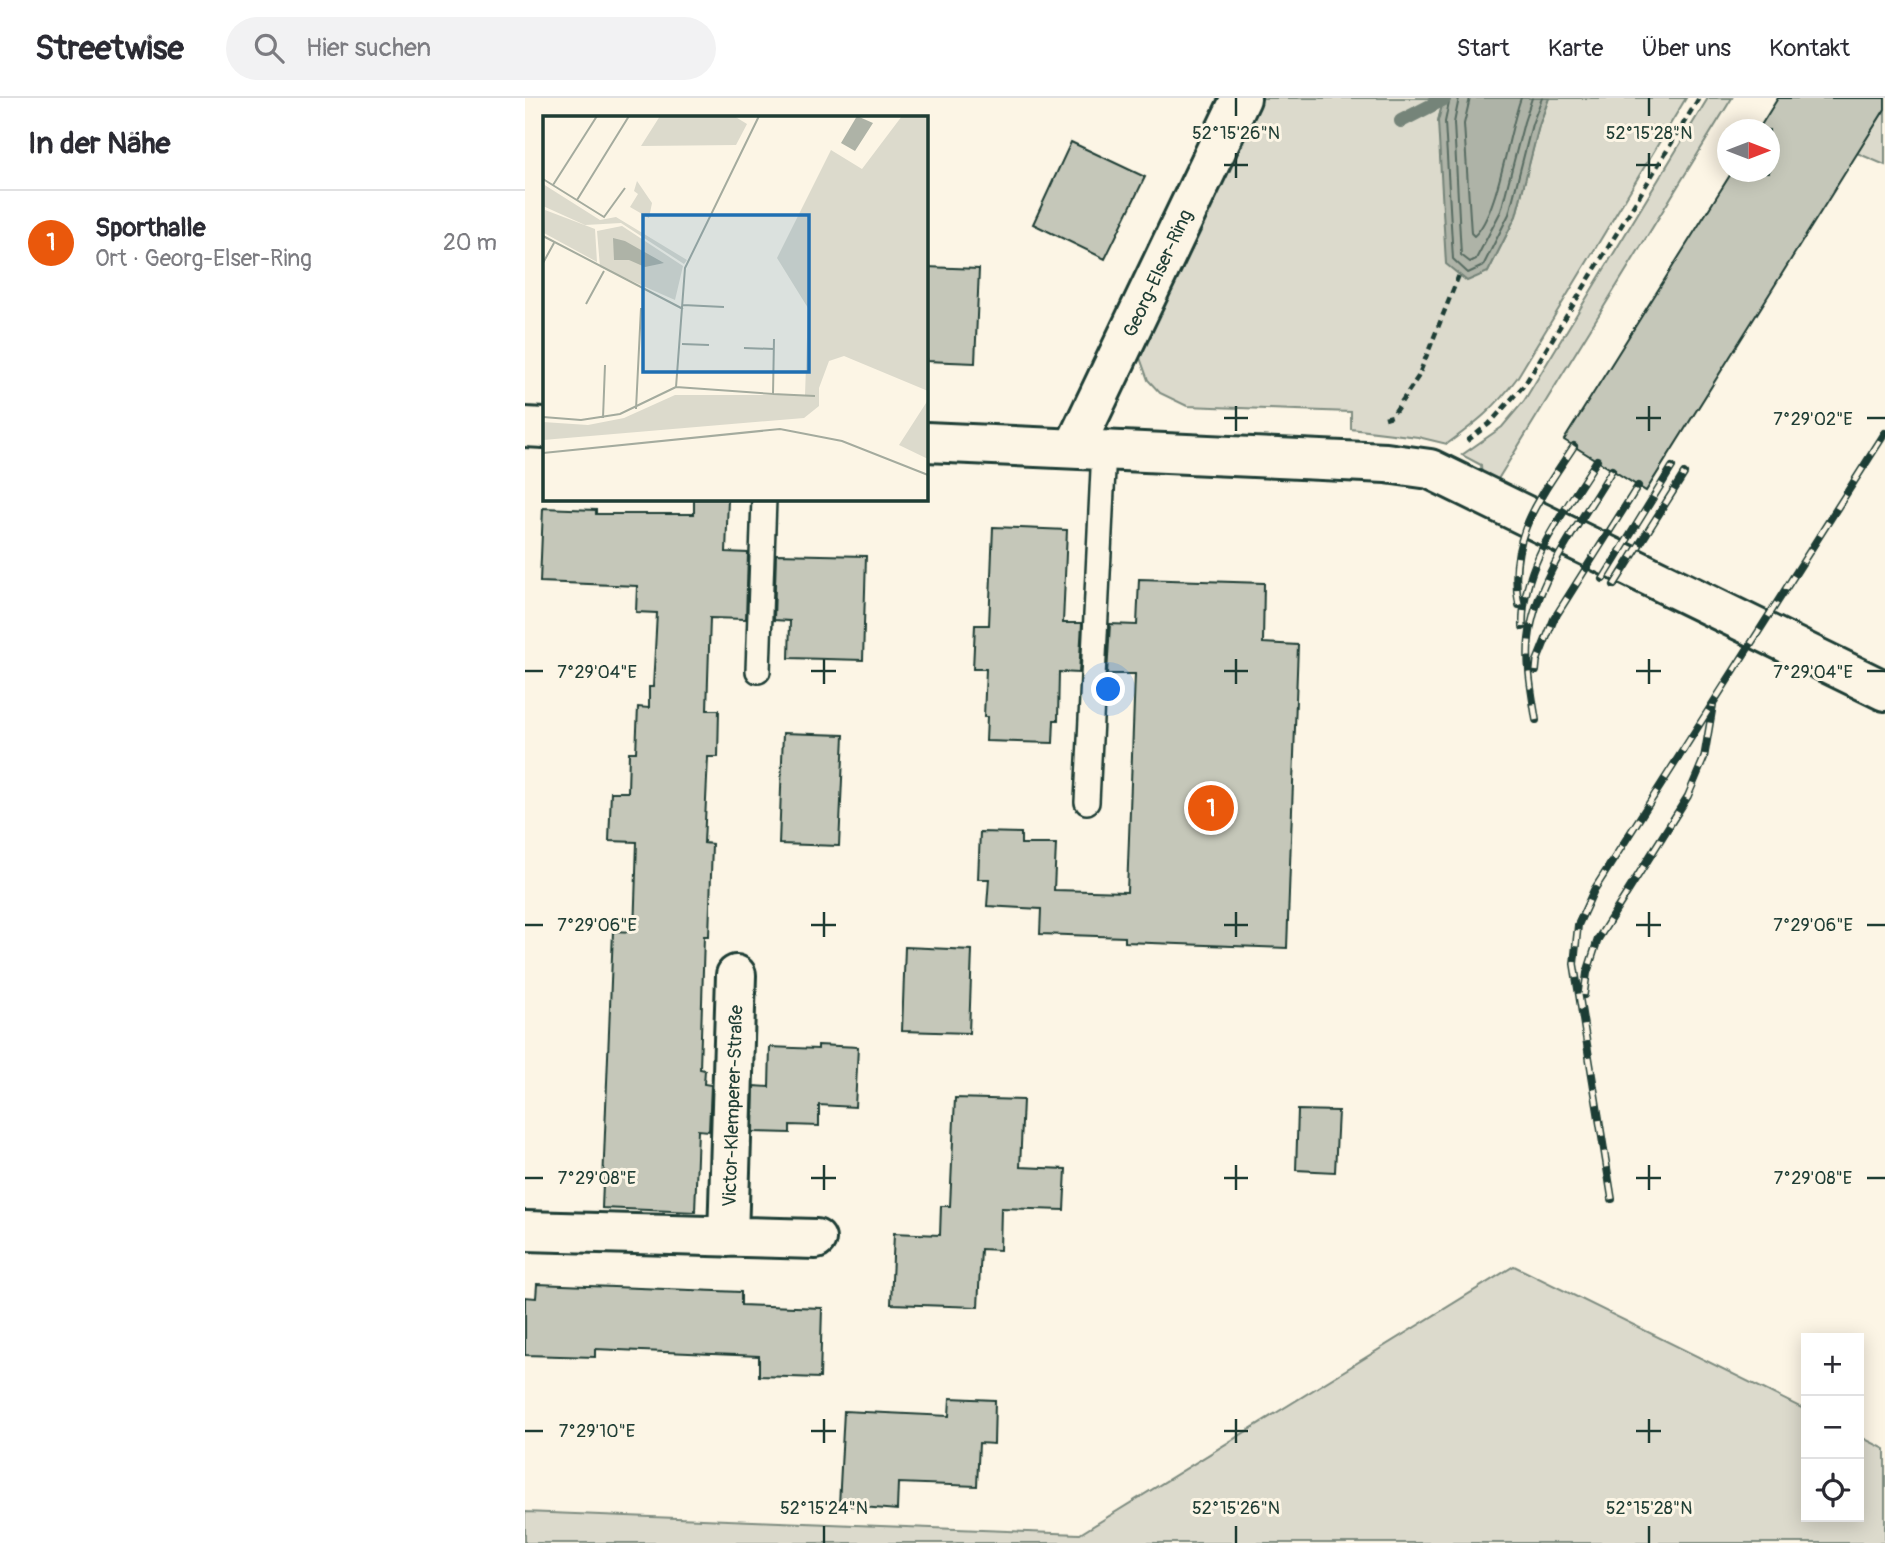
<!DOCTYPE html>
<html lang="de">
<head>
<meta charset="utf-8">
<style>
	:root { --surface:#fff; --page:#f2f2f3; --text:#2b2b33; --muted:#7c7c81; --line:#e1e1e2; --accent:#ea580c }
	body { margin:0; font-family:Pangolin,sans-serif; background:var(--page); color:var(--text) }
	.controls { position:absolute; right:21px; bottom:21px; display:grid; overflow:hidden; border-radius:0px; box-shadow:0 4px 18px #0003 }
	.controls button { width:63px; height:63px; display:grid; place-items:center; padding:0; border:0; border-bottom:2px solid var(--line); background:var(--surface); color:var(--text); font:35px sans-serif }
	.compass { position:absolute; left:1192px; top:21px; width:63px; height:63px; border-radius:50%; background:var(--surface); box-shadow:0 4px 18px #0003; rotate:90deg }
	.you { position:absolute; left:584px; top:592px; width:24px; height:24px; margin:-18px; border:5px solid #fff; border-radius:50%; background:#1a73e8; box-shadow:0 0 0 10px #1a73e833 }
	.badge { display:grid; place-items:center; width:46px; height:46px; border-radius:50%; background:var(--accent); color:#fff; font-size:23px; font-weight:700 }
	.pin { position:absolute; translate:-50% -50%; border:4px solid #fff; box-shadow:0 2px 7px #0006 }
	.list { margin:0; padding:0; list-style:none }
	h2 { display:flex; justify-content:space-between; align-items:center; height:91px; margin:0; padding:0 28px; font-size:30px }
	h2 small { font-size:23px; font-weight:400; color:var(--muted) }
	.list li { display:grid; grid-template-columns:46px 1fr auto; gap:21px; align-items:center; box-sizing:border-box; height:105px; padding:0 28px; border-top:2px solid var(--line) }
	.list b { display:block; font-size:26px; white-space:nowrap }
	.list p { margin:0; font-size:23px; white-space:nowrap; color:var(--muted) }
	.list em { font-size:23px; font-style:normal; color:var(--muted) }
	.icon { flex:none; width:38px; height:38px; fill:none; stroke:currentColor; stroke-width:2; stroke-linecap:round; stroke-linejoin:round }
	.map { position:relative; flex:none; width:1360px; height:1445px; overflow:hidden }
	header { display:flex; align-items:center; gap:42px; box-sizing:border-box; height:98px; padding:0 35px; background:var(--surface); border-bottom:2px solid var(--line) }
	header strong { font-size:33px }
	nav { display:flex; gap:38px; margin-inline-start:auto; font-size:24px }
	.search { width:490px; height:63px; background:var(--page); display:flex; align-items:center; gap:18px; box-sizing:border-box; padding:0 24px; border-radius:38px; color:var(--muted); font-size:26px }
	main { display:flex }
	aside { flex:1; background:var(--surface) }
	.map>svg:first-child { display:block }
	.green { fill:#dcdacc; stroke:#7e8c80; stroke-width:2 }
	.water { fill:#aeb3a7; stroke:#758479; stroke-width:2 }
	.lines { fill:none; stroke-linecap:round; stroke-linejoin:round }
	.shore { stroke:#586c62; stroke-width:2 }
	.stream { stroke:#758479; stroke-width:14 }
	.building { fill:#c5c7b9; stroke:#1f3d34; stroke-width:2 }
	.service-casing { stroke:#1f3d34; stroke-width:28 }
	.minor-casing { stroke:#1f3d34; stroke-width:44 }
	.path { stroke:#1f3d34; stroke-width:4.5; stroke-dasharray:7 5; stroke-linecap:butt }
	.service { stroke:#fcf5e5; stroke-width:23 }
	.minor { stroke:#fcf5e5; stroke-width:38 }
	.rail-casing { stroke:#1f3d34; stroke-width:8 }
	.rail { stroke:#fcf5e5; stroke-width:5; stroke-dasharray:16; stroke-linecap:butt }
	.ticks { fill:none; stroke:#1f3d34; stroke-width:2.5 }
	.labels { text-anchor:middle; stroke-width:6; stroke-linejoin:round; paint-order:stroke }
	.street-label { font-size:19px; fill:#1f3d34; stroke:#fcf5e5 }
	.inset-road { fill:none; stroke:#a4ab9e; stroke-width:2 }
	.view { fill:#1f6fb2; fill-opacity:0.15; stroke:#1f6fb2; stroke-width:3.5 }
	.inset-edge { fill:none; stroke:#1f3d34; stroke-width:3.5 }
	.ticks-label { font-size:18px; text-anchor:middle; fill:#1f3d34; stroke:#fcf5e5; stroke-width:6; stroke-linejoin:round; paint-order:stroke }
</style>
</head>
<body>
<header>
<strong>Streetwise</strong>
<div class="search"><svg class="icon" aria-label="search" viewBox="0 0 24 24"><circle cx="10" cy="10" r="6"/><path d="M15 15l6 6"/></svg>Hier suchen</div>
<nav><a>Start</a><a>Karte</a><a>Über uns</a><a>Kontakt</a></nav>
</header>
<main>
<aside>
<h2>In der Nähe<small></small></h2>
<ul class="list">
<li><span class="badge">1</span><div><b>Sporthalle</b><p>Ort · Georg-Elser-Ring</p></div><em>20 m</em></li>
</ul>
</aside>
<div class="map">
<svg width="1360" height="1445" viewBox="0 0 1360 1445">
	<rect width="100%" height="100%" fill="#fcf5e5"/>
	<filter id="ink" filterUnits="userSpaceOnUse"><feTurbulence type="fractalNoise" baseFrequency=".0143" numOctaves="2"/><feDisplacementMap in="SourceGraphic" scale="14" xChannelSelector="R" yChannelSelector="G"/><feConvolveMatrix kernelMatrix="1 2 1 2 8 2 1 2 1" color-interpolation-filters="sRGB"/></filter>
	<g filter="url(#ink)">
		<path class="green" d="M 730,0 L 919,0 L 913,23 L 963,174 L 991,118 L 1014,27 L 1024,0 L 1161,0 L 992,280 C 970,310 952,324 922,346 L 893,339 L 826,331 L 826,314 L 662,308 L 635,295 L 623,282 L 614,257 Z
			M 1183,0 L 1207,0 L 970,386 L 957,380 L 956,367 L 937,357 L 977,329 L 999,303 Z
			M 1360,11 L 1360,67 L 1332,55 Z
			M 989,1168 L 1281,1312 L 1281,1419 L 1334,1419 L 1334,1338 L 1360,1351 L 1360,1445 L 0,1445 L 0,1414 L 555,1436 Z"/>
		<path class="water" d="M 919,0 L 1024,0 L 1014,28 L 991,118 L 963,174 L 942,183 L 921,166 L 913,23 Z"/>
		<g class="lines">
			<path class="shore" d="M 925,0 L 920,24 L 928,161 L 943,175 L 958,168 L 984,116 L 1007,26 L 1017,0
				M 934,0 L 929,25 L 936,157 L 945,164 L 951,161 L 976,113 L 999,24 L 1007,0
				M 945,0 L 939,26 L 946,135 L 949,138 C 973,117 983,34 996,0"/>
			<path class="stream" d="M 876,23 L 919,1"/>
		</g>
		<path class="building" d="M 1253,0 L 1360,0 L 1360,11 L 1121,393 L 1039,342 L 1207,74 L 1244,74 L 1244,32 L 1233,32 Z
			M 546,44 L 620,79 L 580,161 L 508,126 Z
			M 401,169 L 454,171 L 450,265 L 401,263 Z
			M 169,401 L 203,401 L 201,454 L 223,455 L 221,521 L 185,520 L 182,612 L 194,612 L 193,659 L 183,659 L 179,745 L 187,746 L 184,838 L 179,838 L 175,971 L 180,972 L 179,986 L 186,987 L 184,1033 L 173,1032 L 170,1114 L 77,1110 L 88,833 L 109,834 L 112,744 L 84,743 L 86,694 L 103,694 L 104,654 L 111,654 L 113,609 L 124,610 L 124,589 L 128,589 L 132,515 L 111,514 L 112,488 L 15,484 L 18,410 L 71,412 L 71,416 L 169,416 Z
			M 468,429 L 542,432 L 538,525 L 557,525 L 554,575 L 534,574 L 533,622 L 529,622 L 528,645 L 461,643 L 462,619 L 459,619 L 461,571 L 448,571 L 450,527 L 464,527 Z
			M 251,456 L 341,458 L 338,562 L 264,560 L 265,523 L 249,522 Z
			M 614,481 L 739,485 L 738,545 L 773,547 L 762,850 L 600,844 L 600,839 L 515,836 L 516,811 L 462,808 L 464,781 L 453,781 L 455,734 L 496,735 L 496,746 L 531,746 L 529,792 L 602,794 L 610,576 L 582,576 L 585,526 L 612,527 Z
			M 258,635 L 319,637 L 314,748 L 254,746 Z
			M 380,849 L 447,852 L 444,935 L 377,933 Z
			M 293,947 L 333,949 L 330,1009 L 294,1007 L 294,1028 L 265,1027 L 265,1035 L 228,1034 L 229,988 L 244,989 L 245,949 L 293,951 Z
			M 430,1000 L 498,1002 L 495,1069 L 541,1071 L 539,1112 L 476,1110 L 475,1152 L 456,1151 L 453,1209 L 366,1206 L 369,1135 L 415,1137 L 416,1108 L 425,1108 Z
			M 773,1012 L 813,1013 L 810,1074 L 771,1072 Z
			M 12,1186 L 216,1194 L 216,1207 L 297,1210 L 295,1280 L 234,1278 L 234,1258 L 70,1251 L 70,1259 L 0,1257 L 0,1199 L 11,1200 Z
			M 425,1300 L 470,1302 L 469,1346 L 454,1345 L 452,1388 L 373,1385 L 372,1412 L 314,1407 L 319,1313 L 424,1318 Z"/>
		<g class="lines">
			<g class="service-casing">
				<path id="service" d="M 233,573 L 239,401
					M 562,704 L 579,351"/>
			</g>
			<g class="minor-casing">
				<path id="minor" d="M 0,329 L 19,330
					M 401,344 L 861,365 L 905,371 L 1360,593
					M 549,350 L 716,0
					M 0,1133 L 291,1141
					M 203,1139 L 211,877"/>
			</g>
			<path class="path" d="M 860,320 L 867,318 L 893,279 L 934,177
				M 942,343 L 964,326 L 1000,286 L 1174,0"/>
			<use href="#service" class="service"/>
			<use href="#minor" class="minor"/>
			<g class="rail-casing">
				<path id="rail" d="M 1078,481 L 1147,369
					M 1089,487 L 1159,376
					M 994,507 C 981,441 1015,400 1049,348
					M 998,529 C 996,465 1040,414 1072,362
					M 1011,573 L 1012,563 L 1029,521 L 1113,388
					M 1011,622 C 1007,596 1001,567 1004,541 C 1010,482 1057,423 1087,372
					M 1059,897 L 1062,875 L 1073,841 L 1163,698 L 1179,660 L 1188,607
					M 1087,1101 L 1049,866 L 1053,827 L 1069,792 L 1360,335"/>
			</g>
			<use href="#rail" class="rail"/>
		</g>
	</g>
	<path class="ticks" d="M 711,0 L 711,18M 1124,0 L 1124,18M 711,55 L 711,80M 1124,55 L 1124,80M 699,67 L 723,67M 1111,67 L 1136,67M 711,308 L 711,333M 1124,308 L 1124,333M 699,320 L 723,320M 1111,320 L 1136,320M 1342,320 L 1360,320M 299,561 L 299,586M 711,561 L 711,586M 1124,561 L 1124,586M 0,573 L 18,573M 286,573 L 311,573M 699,573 L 723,573M 1111,573 L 1136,573M 1342,573 L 1360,573M 299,814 L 299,839M 711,814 L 711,839M 1124,814 L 1124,839M 0,827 L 18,827M 286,827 L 311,827M 699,827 L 723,827M 1111,827 L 1136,827M 1342,827 L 1360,827M 299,1067 L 299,1092M 711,1067 L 711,1092M 1124,1067 L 1124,1092M 0,1080 L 18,1080M 286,1080 L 311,1080M 699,1080 L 723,1080M 1111,1080 L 1136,1080M 1342,1080 L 1360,1080M 299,1321 L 299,1345M 711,1321 L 711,1345M 1124,1321 L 1124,1345M 0,1333 L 18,1333M 286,1333 L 311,1333M 699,1333 L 723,1333M 1111,1333 L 1136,1333M 299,1428 L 299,1445M 711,1428 L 711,1445M 1124,1428 L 1124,1445"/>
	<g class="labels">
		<g class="street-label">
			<text transform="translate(632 175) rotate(-65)" y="7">Georg-Elser-Ring</text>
			<text transform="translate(207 1008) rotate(-88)" y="7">Victor-Klemperer-Straße</text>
		</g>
	</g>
	<g transform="translate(18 18)">
		<rect width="385" height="385" fill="#fcf5e5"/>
		<path d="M 117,0 L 191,0 L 204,8 L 193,29 L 98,30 ZM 359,0 L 385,0 L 385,275 L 301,240 L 286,245 L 276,272 L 276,290 L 261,302 L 0,324 L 0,306 L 45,309 L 81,302 L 132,279 L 262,279 L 265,192 L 234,142 L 288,34 L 319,53 ZM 94,65 L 109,87 L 106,102 L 87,91 L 95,78 L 91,75 ZM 0,68 L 57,104 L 73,101 L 144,144 L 141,148 L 78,107 L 42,109 L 0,90 ZM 2,94 L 52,113 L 54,146 L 1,117 ZM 79,110 L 140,150 L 132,184 L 57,151 L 54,115 ZM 385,284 L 385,343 L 356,329 Z" fill="#dcdacc"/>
		<path d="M 314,0 L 330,7 L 312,35 L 298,27 ZM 70,122 L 82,125 L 121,147 L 102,151 L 86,144 L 71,144 Z" fill="#aeb3a7"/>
		<path class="inset-road" d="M 0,63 L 61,101 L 82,72M 10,69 L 54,0M 34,84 L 86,0M 0,120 L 140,193M 0,147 L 11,127M 43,188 L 61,155M 140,189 L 181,191M 139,228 L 166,229M 201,232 L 231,233M 133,271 L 230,278 L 231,223M 230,278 L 272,280M 93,293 L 98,192M 0,301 L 38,304 L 77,298 L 133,271 L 142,152 L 216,0M 60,302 L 62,249M 0,337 L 237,313 L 299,325 L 385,359"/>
		<path class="view" d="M 100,99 L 266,99 L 266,256 L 100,256 Z"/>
		<rect width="385" height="385" class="inset-edge"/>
	</g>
	<g class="ticks-label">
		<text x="711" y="41">52°15'26"N</text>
		<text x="1124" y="41">52°15'28"N</text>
		<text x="1288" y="327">7°29'02"E</text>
		<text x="72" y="580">7°29'04"E</text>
		<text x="1288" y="580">7°29'04"E</text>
		<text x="72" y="833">7°29'06"E</text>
		<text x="1288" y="833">7°29'06"E</text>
		<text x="72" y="1086">7°29'08"E</text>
		<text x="1288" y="1086">7°29'08"E</text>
		<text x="72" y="1339">7°29'10"E</text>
		<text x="299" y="1416">52°15'24"N</text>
		<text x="711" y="1416">52°15'26"N</text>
		<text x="1124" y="1416">52°15'28"N</text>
	</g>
</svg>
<div class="controls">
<button>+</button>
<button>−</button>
<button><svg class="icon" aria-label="locate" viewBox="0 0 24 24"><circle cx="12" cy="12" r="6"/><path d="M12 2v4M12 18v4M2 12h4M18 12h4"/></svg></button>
</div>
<svg class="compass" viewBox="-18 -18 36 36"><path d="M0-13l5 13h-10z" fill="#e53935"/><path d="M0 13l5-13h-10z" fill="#7c7c81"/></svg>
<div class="you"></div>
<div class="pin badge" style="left:686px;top:710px">1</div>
</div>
</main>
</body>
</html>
